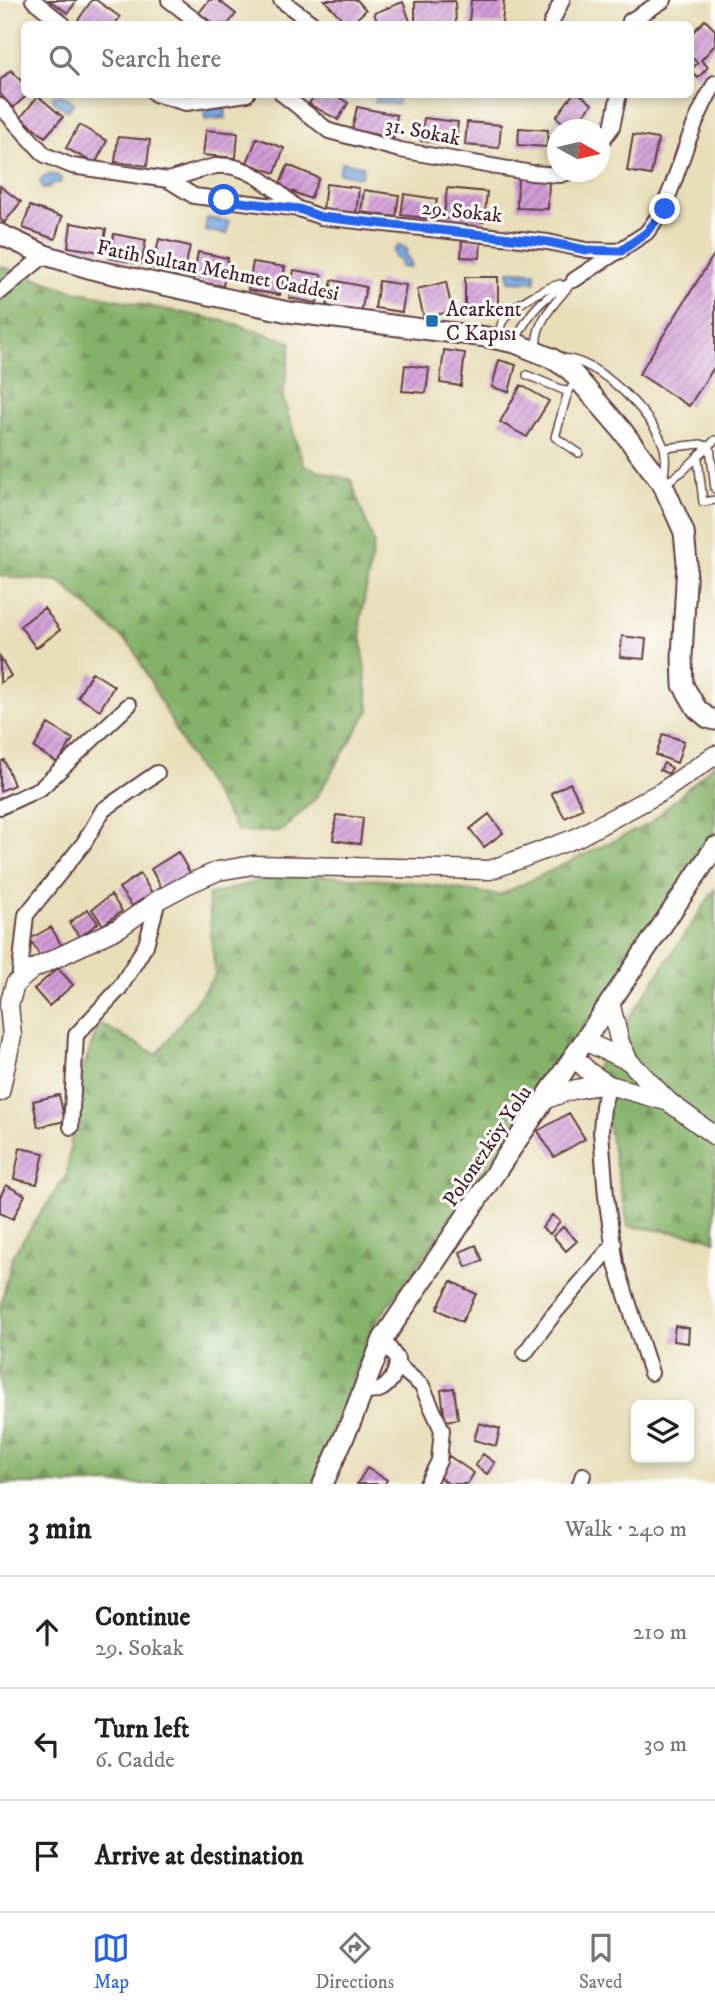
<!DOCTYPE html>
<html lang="en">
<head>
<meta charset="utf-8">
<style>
	:root { --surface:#fff; --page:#f2f2f2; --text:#222; --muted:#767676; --line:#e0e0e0; --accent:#2563eb }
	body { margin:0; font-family:"IM FELL DW Pica",serif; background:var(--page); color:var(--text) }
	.controls { position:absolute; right:21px; bottom:21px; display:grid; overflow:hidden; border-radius:10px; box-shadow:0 4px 10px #0003 }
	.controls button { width:63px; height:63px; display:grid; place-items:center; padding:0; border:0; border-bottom:2px solid var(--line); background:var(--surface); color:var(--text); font:35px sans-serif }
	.compass { position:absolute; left:547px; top:119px; width:63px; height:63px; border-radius:50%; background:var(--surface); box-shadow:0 4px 10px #0003; rotate:98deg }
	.stop { position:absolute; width:21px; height:21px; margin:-16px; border:5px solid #2563eb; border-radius:50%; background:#fff }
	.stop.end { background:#2563eb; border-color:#fff; box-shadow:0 2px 7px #0008 }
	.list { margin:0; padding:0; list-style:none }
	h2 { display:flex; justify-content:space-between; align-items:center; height:91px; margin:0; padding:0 28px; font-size:30px }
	h2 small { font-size:23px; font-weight:400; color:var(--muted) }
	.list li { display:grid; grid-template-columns:46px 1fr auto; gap:21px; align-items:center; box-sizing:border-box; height:112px; padding:0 28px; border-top:2px solid var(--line) }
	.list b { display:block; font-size:26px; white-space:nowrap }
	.list p { margin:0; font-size:23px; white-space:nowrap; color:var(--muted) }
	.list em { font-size:23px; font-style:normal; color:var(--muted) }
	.icon { flex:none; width:38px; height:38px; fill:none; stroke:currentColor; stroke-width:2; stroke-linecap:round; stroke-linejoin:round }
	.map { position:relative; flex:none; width:715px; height:1484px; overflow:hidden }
	.search { position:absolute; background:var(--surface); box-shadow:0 4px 10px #0003; left:21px; right:21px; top:21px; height:77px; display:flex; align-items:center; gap:18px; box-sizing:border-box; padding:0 24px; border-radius:10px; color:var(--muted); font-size:26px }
	.sheet { height:427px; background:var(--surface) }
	nav { display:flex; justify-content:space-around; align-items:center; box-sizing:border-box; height:98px; border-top:2px solid var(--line); background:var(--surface); font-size:19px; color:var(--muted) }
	nav a { display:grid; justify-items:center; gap:4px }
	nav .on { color:var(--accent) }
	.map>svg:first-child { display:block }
	.forest { fill:url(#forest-firs); stroke:#68684a; stroke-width:2 }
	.water { fill:url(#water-waves); stroke:#616487; stroke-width:2 }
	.building { fill:url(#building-hatch) }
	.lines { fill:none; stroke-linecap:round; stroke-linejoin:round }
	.service-casing { stroke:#623c40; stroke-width:10 }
	.minor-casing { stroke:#623c40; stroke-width:18 }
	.tertiary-casing { stroke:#623c40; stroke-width:21 }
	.secondary-casing { stroke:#623c40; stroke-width:23 }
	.service { stroke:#fff; stroke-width:7 }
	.minor { stroke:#fff; stroke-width:14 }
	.tertiary { stroke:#fff; stroke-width:18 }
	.secondary { stroke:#fff; stroke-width:19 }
	.route { stroke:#2563eb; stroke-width:9 }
	.poi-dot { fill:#1f6fb2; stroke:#fdfcf7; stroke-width:2.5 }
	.labels { text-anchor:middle; stroke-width:6; stroke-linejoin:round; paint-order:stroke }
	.street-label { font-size:21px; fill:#4a1f2b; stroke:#fdfcf7 }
	.poi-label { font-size:21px; fill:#4a1f2b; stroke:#fdfcf7; text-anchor:start }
</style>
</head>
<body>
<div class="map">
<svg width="715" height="1484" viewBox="0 0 715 1484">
	<defs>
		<pattern id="forest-firs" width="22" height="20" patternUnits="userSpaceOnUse" patternTransform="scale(1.75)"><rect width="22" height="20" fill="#85b269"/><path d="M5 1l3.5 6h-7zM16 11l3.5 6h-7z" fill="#6f9057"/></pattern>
		<pattern id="water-waves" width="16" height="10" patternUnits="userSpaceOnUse" patternTransform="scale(1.75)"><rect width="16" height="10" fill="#78a9e3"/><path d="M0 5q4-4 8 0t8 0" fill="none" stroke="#6489b8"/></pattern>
		<pattern id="building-hatch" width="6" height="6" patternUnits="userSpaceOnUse" patternTransform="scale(1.75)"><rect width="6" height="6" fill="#d19cd7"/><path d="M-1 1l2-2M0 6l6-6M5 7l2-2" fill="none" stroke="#ac7faf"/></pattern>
	</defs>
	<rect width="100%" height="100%" fill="#fdfcf7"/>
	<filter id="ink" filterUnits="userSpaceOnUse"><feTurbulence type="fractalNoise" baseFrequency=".0143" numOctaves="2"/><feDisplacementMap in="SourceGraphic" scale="14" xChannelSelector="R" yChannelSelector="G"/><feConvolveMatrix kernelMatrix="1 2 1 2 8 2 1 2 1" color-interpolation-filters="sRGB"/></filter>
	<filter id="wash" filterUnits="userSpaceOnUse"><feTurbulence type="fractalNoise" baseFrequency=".00686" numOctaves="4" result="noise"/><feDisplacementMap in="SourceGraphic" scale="28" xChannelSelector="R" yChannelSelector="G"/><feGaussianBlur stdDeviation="1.57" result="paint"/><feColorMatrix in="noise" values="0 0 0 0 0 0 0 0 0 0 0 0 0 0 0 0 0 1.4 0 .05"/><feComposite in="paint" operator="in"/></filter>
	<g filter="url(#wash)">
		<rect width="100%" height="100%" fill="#e8deb9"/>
		<path class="forest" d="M 0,266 L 70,290 L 232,323 L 291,342 L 283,398 L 304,466 L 351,480 L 374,544 L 360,623 L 369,710 L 316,798 L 281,831 L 238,832 L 186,750 L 133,648 L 59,581 L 0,576 Z
			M 715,763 L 715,830 L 611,997 L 372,1328 L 314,1484 L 0,1484 L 0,1308 L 13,1255 L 67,1174 L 77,1086 L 99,1023 L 157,1055 L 215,975 L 208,895 L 289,873 L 409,882 L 500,895 L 649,824 Z
			M 715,889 L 715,1241 L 703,1236 L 628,1226 L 608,1125 L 587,1081 Z"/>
		<path class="water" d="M 53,95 L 62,95 L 74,103 L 67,111 L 53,101 Z
			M 376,95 L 399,95 L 397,105 L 375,102 Z
			M 225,106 L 226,118 L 205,120 L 204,108 Z
			M 342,162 L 363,166 L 361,177 L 339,173 Z
			M 48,175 L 57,175 L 61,179 L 60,183 L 53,183 L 48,188 L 43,189 L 40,183 L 42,178 Z
			M 207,218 L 229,221 L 227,234 L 205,231 Z
			M 398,246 L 402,246 L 407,249 L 406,256 L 411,262 L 410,268 L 401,267 L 400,260 L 394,256 L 394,249 Z
			M 509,271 L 535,272 L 535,282 L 509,281 Z"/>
		<g id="blocks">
			<path class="building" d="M 49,0 L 77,0 L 68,13 Z
				M 92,0 L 96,0 L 120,17 L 115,24 L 76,23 Z
				M 209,0 L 218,0 L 236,14 L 228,24 L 214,24 L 199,13 Z
				M 324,0 L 357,0 L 366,10 L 351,24 L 347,24 Z
				M 471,0 L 504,0 L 502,24 L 469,24 Z
				M 455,1 L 456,24 L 415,24 L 415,2 Z
				M 403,2 L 411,24 L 378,24 L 374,13 Z
				M 705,20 L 715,30 L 715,45 L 701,60 L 708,67 L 698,78 L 690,70 L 698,63 L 690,56 L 690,35 Z
				M 11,70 L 24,84 L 24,94 L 28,94 L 13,108 L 0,94 L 0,80 Z
				M 315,94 L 334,94 L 348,103 L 338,120 L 309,104 Z
				M 573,94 L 580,94 L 592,104 L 572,130 L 556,117 Z
				M 38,96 L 63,117 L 45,137 L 21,117 Z
				M 357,107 L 397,115 L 393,138 L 352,130 Z
				M 424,118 L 458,122 L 455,145 L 421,141 Z
				M 467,122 L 501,125 L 499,148 L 465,145 Z
				M 79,125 L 107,141 L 95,164 L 66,148 Z
				M 519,128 L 548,130 L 547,147 L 518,145 Z
				M 206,130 L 238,133 L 236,158 L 203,155 Z
				M 633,135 L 658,139 L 651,175 L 627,171 Z
				M 118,137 L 150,140 L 147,166 L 115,162 Z
				M 257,138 L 284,148 L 275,173 L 247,163 Z
				M 288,165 L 319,178 L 310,199 L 279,186 Z
				M 518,177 L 549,179 L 548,209 L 517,208 Z
				M 326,184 L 359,188 L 356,213 L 323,209 Z
				M 0,186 L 21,202 L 4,223 L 0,219 Z
				M 447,188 L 487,192 L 484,222 L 444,218 Z
				M 364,190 L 399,195 L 396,217 L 361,212 Z
				M 404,194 L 437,199 L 434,219 L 401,215 Z
				M 30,206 L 62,217 L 55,239 L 23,228 Z
				M 71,223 L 106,229 L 102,252 L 68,247 Z
				M 114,234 L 146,240 L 141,264 L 110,258 Z
				M 159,239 L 190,246 L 184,274 L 153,268 Z
				M 462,239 L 481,240 L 480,258 L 461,257 Z
				M 198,252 L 228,258 L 223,286 L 193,281 Z
				M 715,253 L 715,366 L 689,406 L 639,374 Z
				M 253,262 L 285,267 L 280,295 L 248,290 Z
				M 294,270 L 322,275 L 317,303 L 289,298 Z
				M 465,277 L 498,277 L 498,307 L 465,307 Z
				M 332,280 L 366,287 L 361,313 L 327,306 Z
				M 379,281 L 406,285 L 402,312 L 375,308 Z
				M 446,282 L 452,311 L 424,318 L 417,289 Z
				M 444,350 L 465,353 L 461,386 L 440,383 Z
				M 499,360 L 516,365 L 509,392 L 492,387 Z
				M 405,365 L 429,368 L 426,393 L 402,391 Z
				M 521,385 L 549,401 L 527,437 L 500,422 Z
				M 44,608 L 60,630 L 36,648 L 20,626 Z
				M 622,636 L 646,639 L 644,659 L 620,657 Z
				M 0,657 L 11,676 L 0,683 Z
				M 92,672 L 114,686 L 100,710 L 78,697 Z
				M 48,724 L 73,739 L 58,763 L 34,748 Z
				M 663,734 L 684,741 L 677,763 L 656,755 Z
				M 4,760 L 14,785 L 0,791 L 0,762 Z
				M 664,763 L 672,768 L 668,774 L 660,770 Z
				M 570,783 L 583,808 L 565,818 L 551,793 Z
				M 489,814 L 503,833 L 484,847 L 470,829 Z
				M 336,815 L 363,818 L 360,844 L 333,840 Z
				M 178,852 L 190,873 L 162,889 L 151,869 Z
				M 140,874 L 152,893 L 132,906 L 119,888 Z
				M 111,895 L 122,911 L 103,925 L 92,909 Z
				M 88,909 L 98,923 L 80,937 L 69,923 Z
				M 51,927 L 62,946 L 41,958 L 30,939 Z
				M 58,968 L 73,985 L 49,1006 L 34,989 Z
				M 59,1095 L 65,1121 L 38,1127 L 33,1101 Z
				M 569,1113 L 585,1139 L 554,1157 L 538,1131 Z
				M 20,1148 L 44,1153 L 37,1184 L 14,1179 Z
				M 6,1185 L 25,1195 L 13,1219 L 0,1213 L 0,1197 Z
				M 552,1215 L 560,1221 L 550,1234 L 542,1228 Z
				M 563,1227 L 577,1241 L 566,1251 L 553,1236 Z
				M 476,1245 L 483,1261 L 466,1267 L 460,1252 Z
				M 451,1281 L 476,1294 L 462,1322 L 437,1309 Z
				M 675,1326 L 689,1328 L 688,1343 L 673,1341 Z
				M 454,1388 L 458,1419 L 445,1421 L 441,1390 Z
				M 479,1423 L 500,1429 L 496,1446 L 474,1440 Z
				M 483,1454 L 495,1463 L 487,1474 L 475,1465 Z
				M 449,1456 L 474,1473 L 467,1484 L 449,1484 L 436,1475 Z
				M 367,1468 L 387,1480 L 385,1484 L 357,1484 Z"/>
		</g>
	</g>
	<g filter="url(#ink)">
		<use href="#blocks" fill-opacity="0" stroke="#623c40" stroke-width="2"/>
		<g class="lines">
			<g class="service-casing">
				<path id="service" d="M 498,337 C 499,332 500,326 503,321 C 510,306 544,288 560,284
					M 516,341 C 528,311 546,295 574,280 C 559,299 533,322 537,348
					M 563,358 C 599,361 651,412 663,445 C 667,455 665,467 664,477
					M 527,375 L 568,392 L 577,380
					M 568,392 L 555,437 L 579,453
					M 665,448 L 701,444 L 710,447 L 715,489
					M 698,459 L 703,502 L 715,500
					M 663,485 L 683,471 L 715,440"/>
			</g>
			<g class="minor-casing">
				<path id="minor" d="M 33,0 L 63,24
					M 169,0 L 200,24
					M 281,0 L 313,24
					M 551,24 L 562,0
					M 630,24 L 630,21 L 664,0
					M 155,94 L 186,103 L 247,94
					M 282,94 L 329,131 L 400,150 L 532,173 L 560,175 L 569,172
					M 0,106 L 45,155 L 72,166 L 168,180 L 194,196 L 299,209 L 321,217 L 548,242 L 586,250 L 621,251
					M 600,143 L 612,127 L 619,94
					M 168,180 C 183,176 200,169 216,166 C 248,162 276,190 298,209
					M 574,280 L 646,233 C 664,212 671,190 680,164 C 689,136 700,109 715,83
					M 0,292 L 45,255
					M 0,807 L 41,788 L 129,705
					M 19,981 L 26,915 L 84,843 L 103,810 L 157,773
					M 609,1085 L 603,1106 L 601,1131 L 606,1196 L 616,1264 L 651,1373
					M 71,1127 L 76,1035 L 119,989 L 146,945 L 158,900
					M 525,1353 L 553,1315 L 614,1244
					M 397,1365 L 422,1386 L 442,1430 L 439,1461 L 427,1484
					M 363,1390 C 383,1397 397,1378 397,1359 L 383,1339
					M 580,1484 L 583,1475"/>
			</g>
			<g class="tertiary-casing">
				<path id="tertiary" d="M 610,1002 L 620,1043 L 629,1061 L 669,1102 L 715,1136
					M 584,1041 L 629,1061
					M 574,1057 L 589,1072 L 609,1085 L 666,1101
					M 0,1092 L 12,1036 L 9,1005 L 15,984 L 33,969 L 119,928 L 158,900 L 186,885 L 218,871 L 253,865 L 490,870 L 576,838 L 663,791 L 715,755
					M 545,1100 C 567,1090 585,1086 609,1085"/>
			</g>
			<g class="secondary-casing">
				<path id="secondary" d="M 0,234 L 45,255 L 95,270 L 288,312 L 486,337 L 515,343 L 551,358 L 570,370 L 621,429 L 663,485 L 684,532 L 687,563 L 682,657 L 683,685 L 697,709 L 708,718 L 715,720
					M 323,1484 L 352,1419 L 383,1339 L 715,847"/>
			</g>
			<use href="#service" class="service"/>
			<use href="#minor" class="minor"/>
			<use href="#tertiary" class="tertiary"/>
			<use href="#secondary" class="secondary"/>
		</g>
	</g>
	<g class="lines" filter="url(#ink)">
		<path class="route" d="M 224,200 L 299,209 L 321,217 L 548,242 L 586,250 L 621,251 L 646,233 L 665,209"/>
	</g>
	<rect class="poi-dot" x="425" y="314" width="14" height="14" rx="3.5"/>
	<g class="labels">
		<g class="street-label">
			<text transform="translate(423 131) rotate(11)" y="7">31. Sokak</text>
			<text transform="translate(462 211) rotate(6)" y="7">29. Sokak</text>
			<text transform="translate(218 270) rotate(11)" y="7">Fatih Sultan Mehmet Caddesi</text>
			<text transform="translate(487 1146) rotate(-56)" y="7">Polonezköy Yolu</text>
		</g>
		<g class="poi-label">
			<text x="446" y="316">Acarkent<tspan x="446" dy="24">C Kapısı</tspan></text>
		</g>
	</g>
</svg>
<div class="controls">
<button><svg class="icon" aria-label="layers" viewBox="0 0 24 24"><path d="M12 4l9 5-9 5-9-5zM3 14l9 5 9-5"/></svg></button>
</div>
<svg class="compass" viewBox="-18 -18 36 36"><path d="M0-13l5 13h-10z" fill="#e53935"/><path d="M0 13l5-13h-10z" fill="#767676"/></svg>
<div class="stop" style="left:224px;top:200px"></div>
<div class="stop end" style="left:665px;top:209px"></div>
<div class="search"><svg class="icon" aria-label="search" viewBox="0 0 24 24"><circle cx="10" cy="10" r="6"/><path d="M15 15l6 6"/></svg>Search here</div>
</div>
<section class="sheet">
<h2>3 min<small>Walk · 240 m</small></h2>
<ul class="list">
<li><svg class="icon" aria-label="ahead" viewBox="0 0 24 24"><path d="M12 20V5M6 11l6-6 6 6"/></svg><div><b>Continue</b><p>29. Sokak</p></div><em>210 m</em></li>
<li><svg class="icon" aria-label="left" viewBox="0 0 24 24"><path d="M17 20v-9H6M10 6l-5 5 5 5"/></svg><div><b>Turn left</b><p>6. Cadde</p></div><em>30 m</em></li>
<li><svg class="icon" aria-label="arrive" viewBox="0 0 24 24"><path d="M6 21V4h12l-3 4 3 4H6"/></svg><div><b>Arrive at destination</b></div></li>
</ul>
</section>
<nav>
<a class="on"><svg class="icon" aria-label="map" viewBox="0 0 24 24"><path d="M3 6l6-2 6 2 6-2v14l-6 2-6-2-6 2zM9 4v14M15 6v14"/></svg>Map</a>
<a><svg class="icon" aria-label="directions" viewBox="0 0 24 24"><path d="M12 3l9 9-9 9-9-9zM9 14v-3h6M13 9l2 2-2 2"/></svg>Directions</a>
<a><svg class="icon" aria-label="saved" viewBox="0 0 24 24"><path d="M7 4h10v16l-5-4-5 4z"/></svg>Saved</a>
</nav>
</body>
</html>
